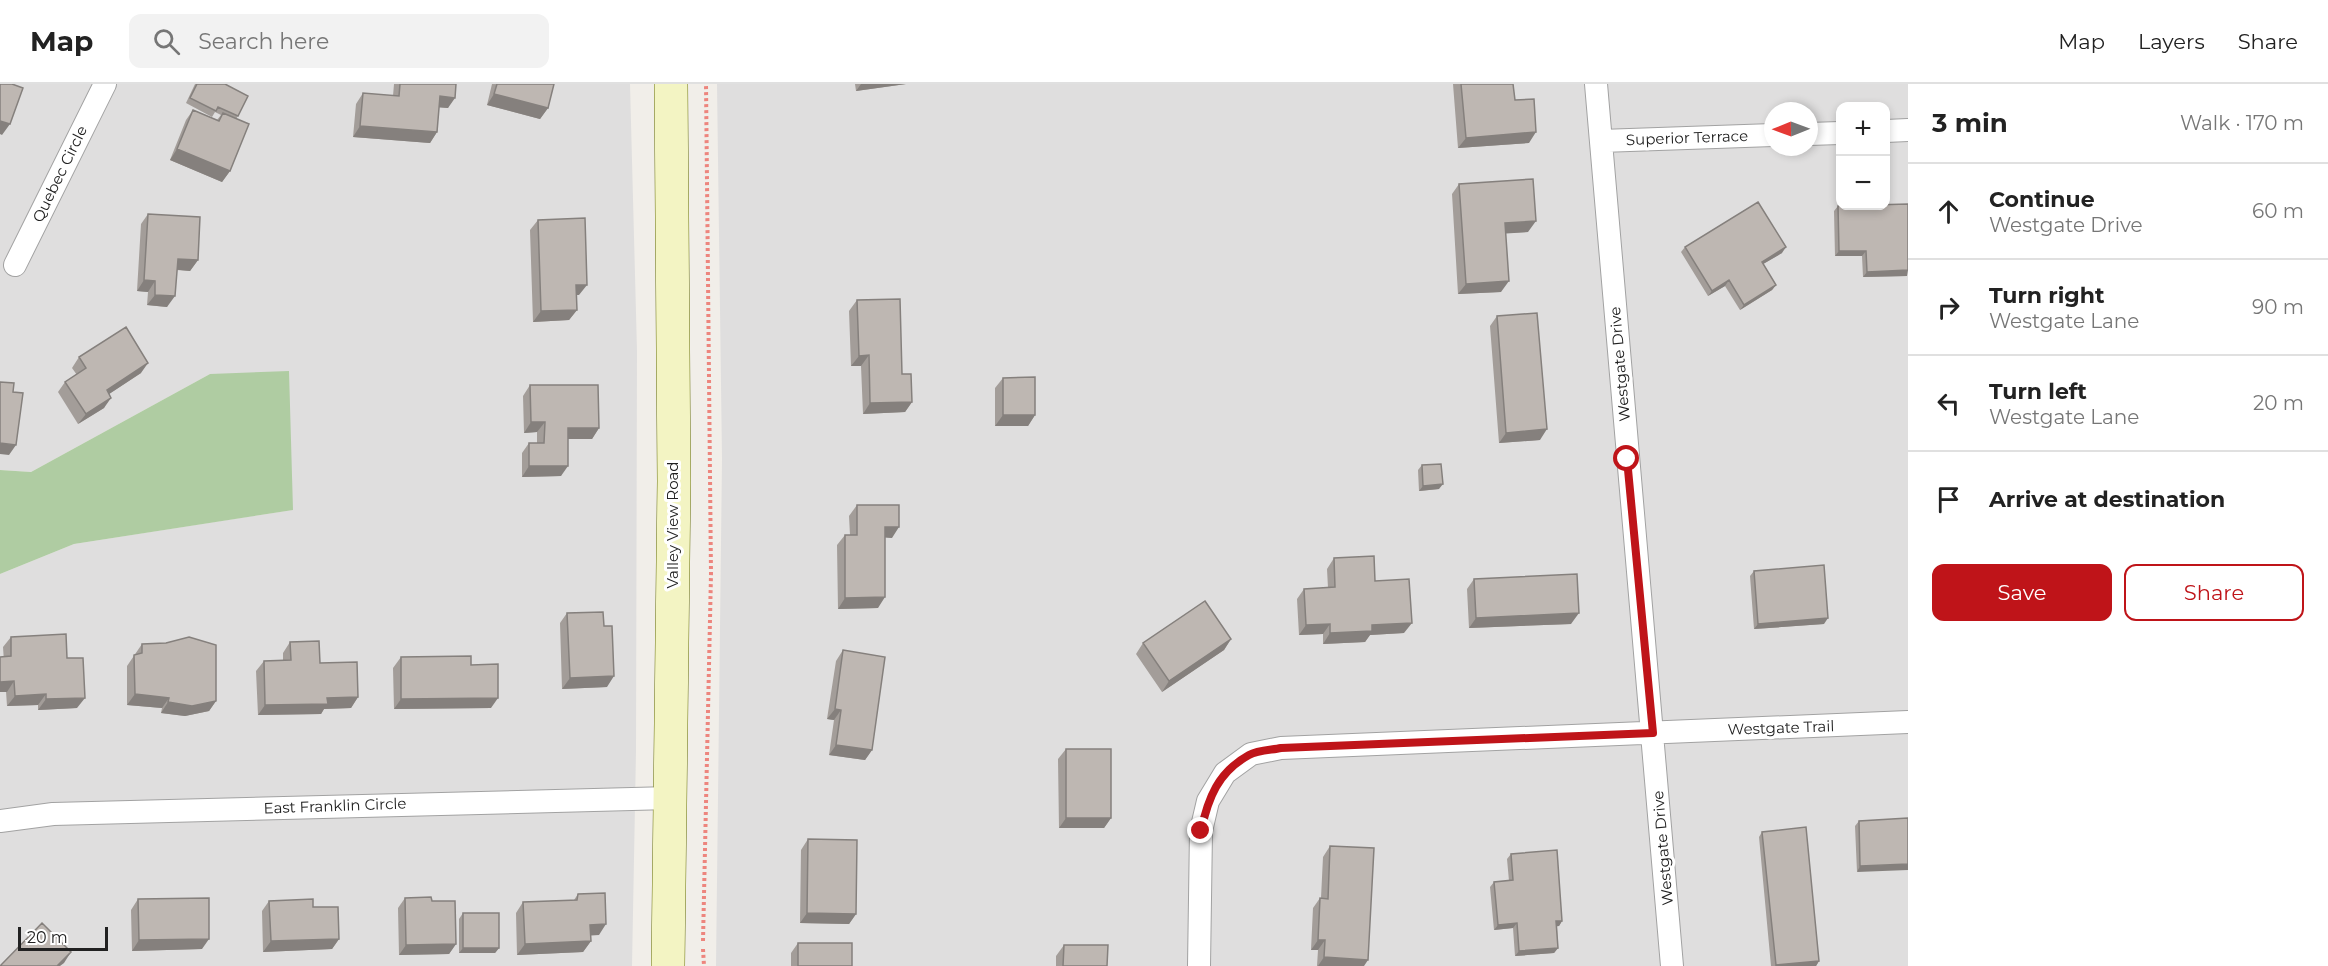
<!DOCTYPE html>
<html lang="en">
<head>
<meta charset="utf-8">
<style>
	:root { --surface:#fff; --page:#f2f2f2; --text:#222; --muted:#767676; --line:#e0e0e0; --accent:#bf1419 }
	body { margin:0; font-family:Montserrat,sans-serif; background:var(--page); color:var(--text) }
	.controls { position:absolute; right:18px; top:18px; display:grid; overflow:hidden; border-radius:12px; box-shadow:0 3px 9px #0003 }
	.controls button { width:54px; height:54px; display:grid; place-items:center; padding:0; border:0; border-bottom:2px solid var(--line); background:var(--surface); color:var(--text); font:30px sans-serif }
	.compass { position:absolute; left:1764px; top:18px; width:54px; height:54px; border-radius:50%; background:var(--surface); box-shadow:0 3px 9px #0003; rotate:269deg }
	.scale { position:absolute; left:18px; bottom:15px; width:90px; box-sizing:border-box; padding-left:6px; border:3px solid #212121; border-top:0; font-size:16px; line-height:21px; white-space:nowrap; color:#212121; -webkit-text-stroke:4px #fff; paint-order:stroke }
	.stop { position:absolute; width:18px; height:18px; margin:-14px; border:4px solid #bf1419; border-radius:50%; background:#fff }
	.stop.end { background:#bf1419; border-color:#fff; box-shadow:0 2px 6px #0008 }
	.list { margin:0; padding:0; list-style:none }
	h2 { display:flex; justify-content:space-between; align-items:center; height:78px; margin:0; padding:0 24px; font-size:26px }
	h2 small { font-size:20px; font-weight:400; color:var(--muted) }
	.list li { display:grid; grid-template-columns:39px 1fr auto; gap:18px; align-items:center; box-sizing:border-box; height:96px; padding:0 24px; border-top:2px solid var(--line) }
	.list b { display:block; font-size:22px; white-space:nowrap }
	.list p { margin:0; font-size:20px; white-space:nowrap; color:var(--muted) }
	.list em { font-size:20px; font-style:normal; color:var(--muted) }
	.actions { display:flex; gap:12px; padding:18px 24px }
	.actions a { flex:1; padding:14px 0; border:2px solid var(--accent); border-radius:12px; text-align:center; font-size:21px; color:var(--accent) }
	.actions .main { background:var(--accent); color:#fff }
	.icon { flex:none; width:33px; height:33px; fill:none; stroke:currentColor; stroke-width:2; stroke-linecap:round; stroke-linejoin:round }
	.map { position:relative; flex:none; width:1908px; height:882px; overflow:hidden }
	header { display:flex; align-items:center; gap:36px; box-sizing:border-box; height:84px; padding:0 30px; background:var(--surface); border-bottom:2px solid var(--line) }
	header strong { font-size:28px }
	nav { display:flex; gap:33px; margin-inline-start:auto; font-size:21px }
	.search { width:420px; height:54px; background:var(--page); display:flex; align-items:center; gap:15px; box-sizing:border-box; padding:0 21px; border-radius:12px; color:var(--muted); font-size:22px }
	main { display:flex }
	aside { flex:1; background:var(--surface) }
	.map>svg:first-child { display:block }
	.residential { fill:#dfdede; fill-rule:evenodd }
	.forest { fill:#afcca2 }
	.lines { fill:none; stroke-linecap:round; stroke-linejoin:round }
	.minor-casing { stroke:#a2a2a2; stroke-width:24 }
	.secondary-casing { stroke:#697110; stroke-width:34 }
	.path { stroke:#ed857d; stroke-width:4; stroke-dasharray:3 3; stroke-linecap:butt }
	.minor { stroke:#fff; stroke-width:22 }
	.secondary { stroke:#f3f4c3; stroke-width:33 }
	.wall { fill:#a39d99 }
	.shaded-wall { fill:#85807d }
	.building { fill:#beb7b2; stroke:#85807d; stroke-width:1.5 }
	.route { stroke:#bf1419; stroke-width:8 }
	.labels { text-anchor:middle; stroke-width:6; stroke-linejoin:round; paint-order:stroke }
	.street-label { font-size:15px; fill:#212121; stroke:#fff }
</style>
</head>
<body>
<header>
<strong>Map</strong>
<div class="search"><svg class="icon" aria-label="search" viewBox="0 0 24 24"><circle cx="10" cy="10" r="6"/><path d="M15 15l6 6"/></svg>Search here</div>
<nav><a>Map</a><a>Layers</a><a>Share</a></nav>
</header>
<main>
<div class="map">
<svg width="1908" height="882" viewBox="0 0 1908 882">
	<rect width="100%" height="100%" fill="#f1eee9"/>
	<path class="residential" d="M 0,0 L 630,0 L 637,267 L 636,667 L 632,882 L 0,882 L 0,490 L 74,460 L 292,426 L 210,290 L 31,388 L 0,386 Z
		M 717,0 L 1908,0 L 1908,882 L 716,882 L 722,375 ZM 1840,22 L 1886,22 L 1886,122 L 1840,122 ZM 1773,27 L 1809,27 L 1809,63 L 1773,63 Z"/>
	<path class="forest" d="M 289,287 L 293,426 L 74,460 L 0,490 L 0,386 L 31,388 L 210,290 Z"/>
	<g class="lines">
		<g class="minor-casing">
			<path id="minor" d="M 1596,0 L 1672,882
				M 1886,47 L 1908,46
				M 1809,50 L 1840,49
				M 1601,57 L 1773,51
				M 15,181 L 105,0
				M 0,737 L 53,730 L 670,714
				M 1199,882 L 1201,747 L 1208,717 L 1225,689 L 1251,670 L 1281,664 L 1908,638"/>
		</g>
		<g class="secondary-casing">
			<path id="secondary" d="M 668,882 L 674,397 L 671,0"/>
		</g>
		<path class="path" d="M 703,857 L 711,490 L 706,0
			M 703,865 L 704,882"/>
		<use href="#minor" class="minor"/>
		<use href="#secondary" class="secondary"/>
	</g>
	<path class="wall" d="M 195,0 L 225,0 L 238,32 L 236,35 L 230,87 L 222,98 L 170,76 L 186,36 L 193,26 L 217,36 L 221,31 L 215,28 L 212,33 L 186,19 Z
		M 394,0 L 456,0 L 448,24 L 439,23 L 437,48 L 430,59 L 353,53 L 356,20 L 363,9 L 393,12 Z
		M 492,0 L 554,0 L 548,24 L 540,35 L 487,21 Z
		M 855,0 L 906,0 L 856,7 Z
		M 1453,0 L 1513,0 L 1515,16 L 1529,59 L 1458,64 Z
		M 1459,100 L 1528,148 L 1506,149 L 1501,208 L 1458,210 L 1452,110 Z
		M 1908,120 L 1907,192 L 1863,193 L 1862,172 L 1835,172 L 1834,127 L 1838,122 Z
		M 148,130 L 198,176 L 190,187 L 177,186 L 167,223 L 147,221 L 148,208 L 137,207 L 141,140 Z
		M 538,136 L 579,211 L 576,211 L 577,226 L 569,236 L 533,238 L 530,146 Z
		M 1685,163 L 1782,169 L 1763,180 L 1776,201 L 1772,206 L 1740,226 L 1725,202 L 1708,212 L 1681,168 Z
		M 857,216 L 902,290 L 912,318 L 905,328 L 863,330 L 861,282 L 851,282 L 849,227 Z
		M 1497,232 L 1540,356 L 1499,359 L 1490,242 Z
		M 79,273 L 141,289 L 109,310 L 104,324 L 78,340 L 58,308 L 65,298 L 77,291 L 72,284 Z
		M 1003,294 L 1035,331 L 1028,342 L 995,342 L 995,304 Z
		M 530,301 L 599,344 L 592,355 L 568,355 L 561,392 L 522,393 L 522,369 L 529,359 L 537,359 L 537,348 L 524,349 L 523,312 Z
		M 1422,381 L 1439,405 L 1419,407 L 1418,386 Z
		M 857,421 L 892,454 L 885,453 L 878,524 L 838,525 L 837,461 L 845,451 L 850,451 L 849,432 Z
		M 1334,474 L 1404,549 L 1370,551 L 1365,558 L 1323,560 L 1323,550 L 1299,551 L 1297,515 L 1304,505 L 1328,504 L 1327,485 Z
		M 1754,487 L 1824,540 L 1754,545 L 1750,492 Z
		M 1474,495 L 1571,540 L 1469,544 L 1467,505 Z
		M 567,529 L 607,603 L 562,605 L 560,539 Z
		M 11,553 L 67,574 L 77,624 L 38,626 L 38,621 L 7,622 L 3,563 Z
		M 1231,555 L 1224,566 L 1162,608 L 1136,570 L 1143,559 Z
		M 290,558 L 320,579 L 358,613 L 351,624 L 324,625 L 321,630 L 258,631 L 256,587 L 264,577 L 283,576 L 283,569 Z
		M 142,560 L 216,617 L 209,627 L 185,632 L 161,629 L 162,624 L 127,621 L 127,582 Z
		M 843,566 L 872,666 L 865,676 L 829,671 L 834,636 L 827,635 L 836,577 Z
		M 401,573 L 471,581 L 491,624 L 394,625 L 393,584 Z
		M 1066,665 L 1111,734 L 1104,744 L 1059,744 L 1058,675 Z
		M 1908,734 L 1857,788 L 1855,742 L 1859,737 Z
		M 1762,748 L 1819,877 L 1816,882 L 1771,882 L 1759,753 Z
		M 808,755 L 856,830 L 849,840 L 800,839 L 801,766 Z
		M 1330,762 L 1364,882 L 1317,882 L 1318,866 L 1311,866 L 1313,824 L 1320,814 L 1321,814 L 1323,773 Z
		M 1511,770 L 1562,837 L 1559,842 L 1557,842 L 1558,864 L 1554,869 L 1515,872 L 1513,844 L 1494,846 L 1490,803 L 1494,798 L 1509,797 L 1507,775 Z
		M 578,810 L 599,851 L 590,851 L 591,857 L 583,868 L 517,871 L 516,829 L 523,818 L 574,816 Z
		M 405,814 L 432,817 L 456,860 L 449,870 L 399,871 L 398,824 Z
		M 138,815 L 202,865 L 132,867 L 131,826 Z
		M 269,817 L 313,823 L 339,855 L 332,865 L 263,868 L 262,827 Z
		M 463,829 L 499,864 L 495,869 L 459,869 L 459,835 Z
		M 798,859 L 852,882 L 791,882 L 791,869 Z
		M 1064,861 L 1107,882 L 1056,882 L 1056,872 Z"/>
	<path class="shaded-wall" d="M 861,0 L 906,0 L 856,7 Z
		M 494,10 L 548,24 L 540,35 L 487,21 Z
		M 440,12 L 455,14 L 448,24 L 433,23 Z
		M 0,37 L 10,40 L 2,51 L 0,50 Z
		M 360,42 L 437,48 L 430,59 L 353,53 Z
		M 1536,48 L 1529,59 L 1458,64 L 1466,54 Z
		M 177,65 L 230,87 L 222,98 L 170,76 Z
		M 1536,137 L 1528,148 L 1498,150 L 1505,139 Z
		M 1786,163 L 1782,169 L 1758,183 L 1762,178 Z
		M 1839,167 L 1866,167 L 1862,172 L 1835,172 Z
		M 178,175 L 198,176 L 190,187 L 170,185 Z
		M 1908,186 L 1907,192 L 1863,193 L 1867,188 Z
		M 144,196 L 155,197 L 148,208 L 137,207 Z
		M 1729,196 L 1725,202 L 1708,212 L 1712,207 Z
		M 1509,197 L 1501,208 L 1458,210 L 1466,200 Z
		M 576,201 L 587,201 L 579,211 L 568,211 Z
		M 1776,201 L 1772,206 L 1740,226 L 1744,221 Z
		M 155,211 L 175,212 L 167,223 L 147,221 Z
		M 577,226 L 569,236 L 533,238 L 541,227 Z
		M 869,271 L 861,282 L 851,282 L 859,272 Z
		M 148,279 L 141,289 L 100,316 L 107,306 Z
		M 111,314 L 104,324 L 78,340 L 86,330 Z
		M 912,318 L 905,328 L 863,330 L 870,319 Z
		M 1003,331 L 1035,331 L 1028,342 L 995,342 Z
		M 531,338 L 545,338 L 537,348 L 524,349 Z
		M 568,344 L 599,344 L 592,355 L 561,355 Z
		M 1547,345 L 1540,356 L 1499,359 L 1506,349 Z
		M 0,359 L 16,361 L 9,371 L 0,370 Z
		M 529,382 L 568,382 L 561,392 L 522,393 Z
		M 1443,400 L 1439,405 L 1419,407 L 1423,402 Z
		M 885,443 L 899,443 L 892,454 L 877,453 Z
		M 885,513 L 878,524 L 838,525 L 845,514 Z
		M 1579,529 L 1571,540 L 1469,544 L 1476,534 Z
		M 1828,534 L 1824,540 L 1754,545 L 1758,540 Z
		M 1412,539 L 1404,549 L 1370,551 L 1365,558 L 1323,560 L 1330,549 L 1372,541 Z
		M 1330,540 L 1323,550 L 1299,551 L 1306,541 Z
		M 1231,555 L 1224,566 L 1162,608 L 1169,597 Z
		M 614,592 L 607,603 L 562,605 L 570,594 Z
		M 14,597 L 7,608 L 0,608 L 0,598 Z
		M 46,610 L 38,621 L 7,622 L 15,612 Z
		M 135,610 L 169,614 L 162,624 L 127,621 Z
		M 358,613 L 351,624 L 324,625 L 321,630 L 258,631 L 265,621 L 327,614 Z
		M 85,614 L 77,624 L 38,626 L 46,615 Z
		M 498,614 L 491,624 L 394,625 L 401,615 Z
		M 216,617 L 209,627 L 185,632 L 161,629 L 168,618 Z
		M 835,625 L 841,626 L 834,636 L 827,635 Z
		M 836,661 L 872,666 L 865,676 L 829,671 Z
		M 1066,734 L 1111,734 L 1104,744 L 1059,744 Z
		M 1908,780 L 1908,786 L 1857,788 L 1860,782 Z
		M 807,829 L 856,830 L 849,840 L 800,839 Z
		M 1556,837 L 1562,837 L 1559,842 L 1553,843 Z
		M 1517,839 L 1513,844 L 1494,846 L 1498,841 Z
		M 606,840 L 599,851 L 583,852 L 590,841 Z
		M 209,855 L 202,865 L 132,867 L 139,856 Z
		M 339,855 L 332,865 L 263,868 L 271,857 Z
		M 1318,856 L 1325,856 L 1318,866 L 1311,866 Z
		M 591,857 L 583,868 L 517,871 L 525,860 Z
		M 456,860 L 449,870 L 399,871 L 406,861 Z
		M 463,864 L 499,864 L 495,869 L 459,869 Z
		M 1558,864 L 1554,869 L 1515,872 L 1519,867 Z
		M 71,868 L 64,879 L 60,882 L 57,882 Z
		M 1324,873 L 1368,876 L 1364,882 L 1318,882 Z
		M 1819,877 L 1816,882 L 1775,882 L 1776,881 Z"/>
	<path class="building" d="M 0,0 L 12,0 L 23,4 L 10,40 L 0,37 Z
		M 197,0 L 225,0 L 248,12 L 238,32 L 218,23 L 216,27 L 190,14 Z
		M 400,0 L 456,0 L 455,14 L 440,12 L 437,48 L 360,42 L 363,9 L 399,12 Z
		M 497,0 L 554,0 L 548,24 L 494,10 Z
		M 1461,0 L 1513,0 L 1515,16 L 1534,15 L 1536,48 L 1466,54 Z
		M 193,26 L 219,37 L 223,29 L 249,40 L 230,87 L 177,65 Z
		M 1533,95 L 1536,137 L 1505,139 L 1509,197 L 1466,200 L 1459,100 Z
		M 1758,118 L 1786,163 L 1762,178 L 1776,201 L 1744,221 L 1729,196 L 1712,207 L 1685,163 Z
		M 1908,120 L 1908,186 L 1867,188 L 1866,167 L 1839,167 L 1838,122 Z
		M 148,130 L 200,133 L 198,176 L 178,175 L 175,212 L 155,211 L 155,197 L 144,196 Z
		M 585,134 L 587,201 L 576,201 L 577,226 L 541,227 L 538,136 Z
		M 900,215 L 902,290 L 911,290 L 912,318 L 870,319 L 869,271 L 859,272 L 857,216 Z
		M 1537,229 L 1547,345 L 1506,349 L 1497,232 Z
		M 126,243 L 148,279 L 107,306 L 111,314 L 86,330 L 65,298 L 86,284 L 79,273 Z
		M 1035,293 L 1035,331 L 1003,331 L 1003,294 Z
		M 0,298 L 14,299 L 13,308 L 23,309 L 16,361 L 0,359 Z
		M 530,301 L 598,301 L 599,344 L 568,344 L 568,382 L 529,382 L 529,359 L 544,359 L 545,338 L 531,338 Z
		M 1441,380 L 1443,400 L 1423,402 L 1422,381 Z
		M 857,421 L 899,421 L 899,443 L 885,443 L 885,513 L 845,514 L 845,451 L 857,451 Z
		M 1374,472 L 1375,497 L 1409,495 L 1412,539 L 1372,541 L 1372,547 L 1330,549 L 1330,540 L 1306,541 L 1304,505 L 1335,503 L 1334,474 Z
		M 1824,481 L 1828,534 L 1758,540 L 1754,487 Z
		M 1577,490 L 1579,529 L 1476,534 L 1474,495 Z
		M 1205,517 L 1231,555 L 1169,597 L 1143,559 Z
		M 603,528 L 604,542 L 612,542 L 614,592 L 570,594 L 567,529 Z
		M 66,550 L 67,574 L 83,574 L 85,614 L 46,615 L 46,610 L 15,612 L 14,597 L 0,598 L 0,573 L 11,572 L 11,553 Z
		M 189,553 L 216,561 L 216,617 L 192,622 L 168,618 L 169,614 L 135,610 L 134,571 L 142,569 L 142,560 L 166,559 Z
		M 319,557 L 320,579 L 357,578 L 358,613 L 327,614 L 328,620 L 265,621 L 264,577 L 291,576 L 290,558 Z
		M 843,566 L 885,573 L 872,666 L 836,661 L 841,626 L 835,625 Z
		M 471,572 L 471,581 L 498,580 L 498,614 L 401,615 L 401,573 Z
		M 1066,665 L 1111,665 L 1111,734 L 1066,734 Z
		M 1908,734 L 1908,780 L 1860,782 L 1859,737 Z
		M 1806,743 L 1819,877 L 1776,881 L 1762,748 Z
		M 808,755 L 857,756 L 856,830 L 807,829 Z
		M 1330,762 L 1374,764 L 1368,876 L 1324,873 L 1325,856 L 1318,856 L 1320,814 L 1328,815 Z
		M 1557,766 L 1562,837 L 1556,837 L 1558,864 L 1519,867 L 1517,839 L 1498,841 L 1494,798 L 1513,796 L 1511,770 Z
		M 605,809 L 606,840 L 590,841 L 591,857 L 525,860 L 523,818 L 577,816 L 578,810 Z
		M 431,813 L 432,817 L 455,817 L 456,860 L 406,861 L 405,814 Z
		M 209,814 L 209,855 L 139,856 L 138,815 Z
		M 313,815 L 313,823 L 338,823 L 339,855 L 271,857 L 269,817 Z
		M 463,829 L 499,829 L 499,864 L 463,864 Z
		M 42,839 L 71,868 L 57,882 L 0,882 Z
		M 798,859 L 852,859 L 852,882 L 798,882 Z
		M 1064,861 L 1108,861 L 1107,882 L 1063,882 Z"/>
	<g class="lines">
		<path class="route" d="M 1201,747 C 1208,714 1218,688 1249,671 C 1258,666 1272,666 1281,664 L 1653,649 L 1627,375"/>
	</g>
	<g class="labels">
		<g class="street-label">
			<text transform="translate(1687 54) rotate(-2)" y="5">Superior Terrace</text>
			<text transform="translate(60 90) rotate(-64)" y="5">Quebec Circle</text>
			<text transform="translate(1620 280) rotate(-95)" y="5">Westgate Drive</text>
			<text transform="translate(673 441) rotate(-90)" y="5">Valley View Road</text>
			<text transform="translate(1781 644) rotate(-2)" y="5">Westgate Trail</text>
			<text transform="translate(335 722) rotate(-2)" y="5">East Franklin Circle</text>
			<text transform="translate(1663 764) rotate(-95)" y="5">Westgate Drive</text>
		</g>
	</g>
</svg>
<div class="controls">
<button>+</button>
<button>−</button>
</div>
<svg class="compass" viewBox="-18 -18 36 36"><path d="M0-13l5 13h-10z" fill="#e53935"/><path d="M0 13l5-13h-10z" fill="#767676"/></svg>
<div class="scale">20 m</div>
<div class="stop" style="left:1627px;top:375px"></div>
<div class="stop end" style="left:1201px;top:747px"></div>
</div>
<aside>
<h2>3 min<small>Walk · 170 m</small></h2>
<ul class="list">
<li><svg class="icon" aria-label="ahead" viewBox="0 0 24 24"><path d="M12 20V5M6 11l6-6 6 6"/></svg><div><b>Continue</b><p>Westgate Drive</p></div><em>60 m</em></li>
<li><svg class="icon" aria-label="right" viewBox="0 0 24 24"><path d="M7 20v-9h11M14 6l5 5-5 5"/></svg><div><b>Turn right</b><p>Westgate Lane</p></div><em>90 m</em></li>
<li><svg class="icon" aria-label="left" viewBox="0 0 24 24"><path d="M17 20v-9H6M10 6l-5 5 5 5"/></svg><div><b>Turn left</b><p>Westgate Lane</p></div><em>20 m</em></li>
<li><svg class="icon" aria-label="arrive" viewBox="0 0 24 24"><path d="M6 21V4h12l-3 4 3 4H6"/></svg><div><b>Arrive at destination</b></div></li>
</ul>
<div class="actions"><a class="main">Save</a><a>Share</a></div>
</aside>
</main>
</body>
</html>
